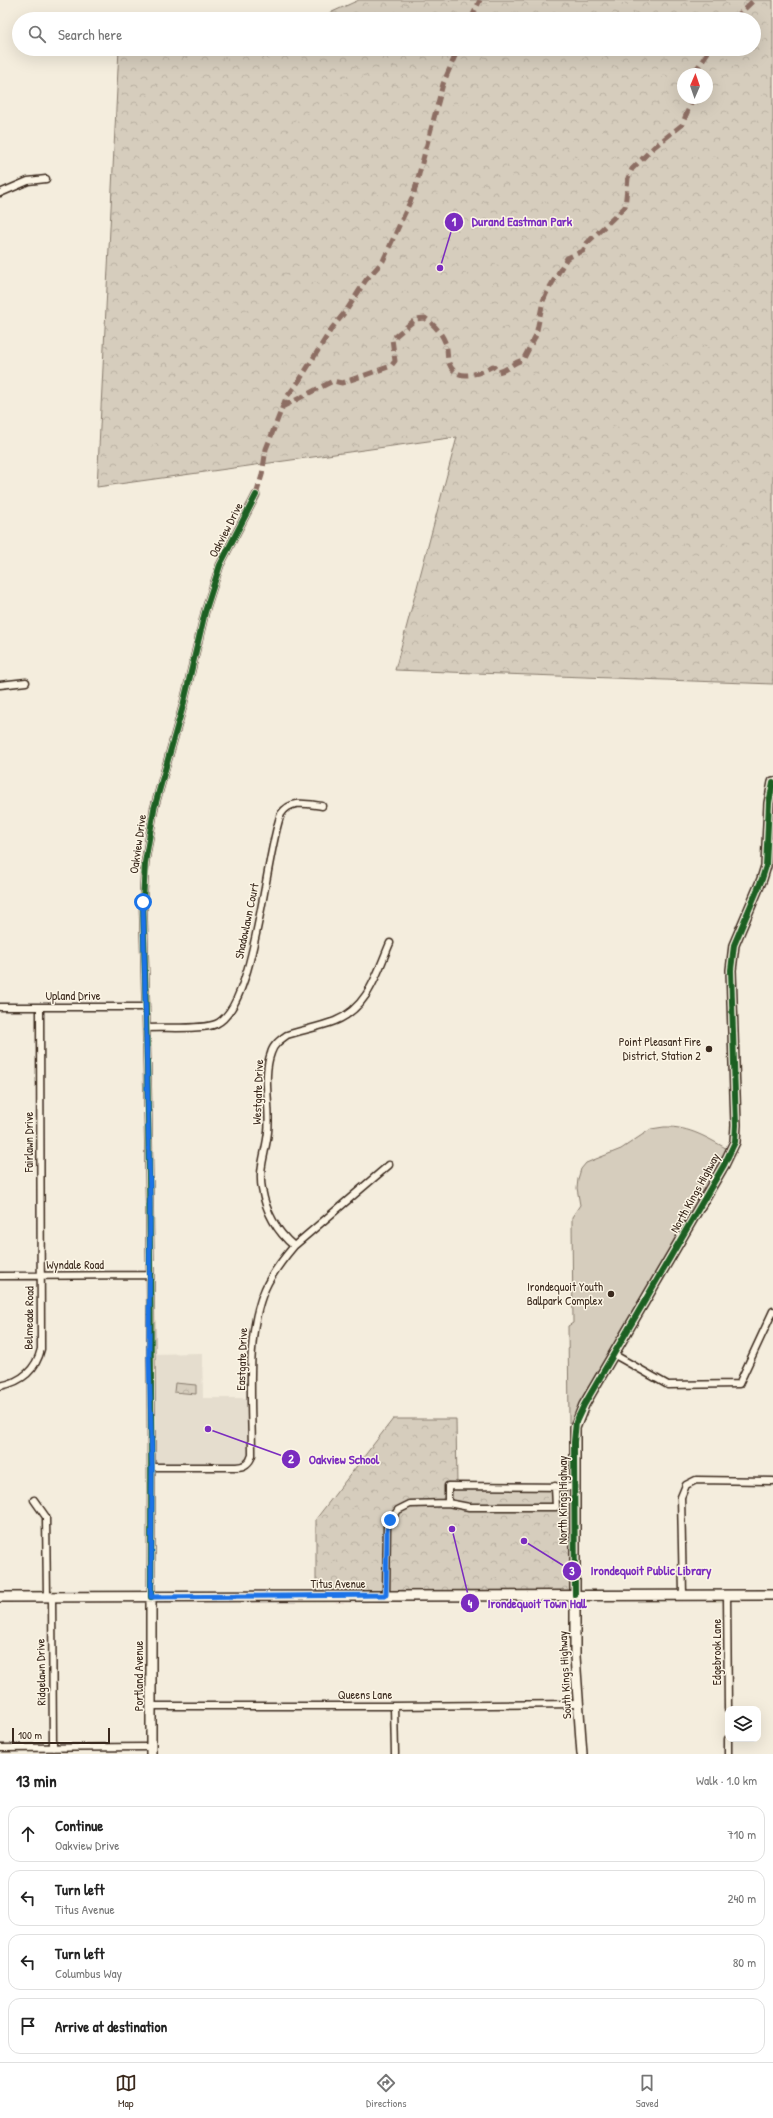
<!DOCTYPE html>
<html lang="en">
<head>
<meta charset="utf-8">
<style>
	:root { --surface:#fff; --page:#f6f6f6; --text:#222; --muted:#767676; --line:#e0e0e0; --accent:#3b2a1e }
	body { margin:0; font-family:"Patrick Hand",sans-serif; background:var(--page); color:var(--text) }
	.controls { position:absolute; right:12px; bottom:12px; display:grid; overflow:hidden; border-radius:8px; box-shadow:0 4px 16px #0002 }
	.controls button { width:36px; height:36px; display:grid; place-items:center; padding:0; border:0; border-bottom:1px solid var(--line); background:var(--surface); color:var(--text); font:20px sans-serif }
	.compass { position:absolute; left:677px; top:68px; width:36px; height:36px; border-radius:50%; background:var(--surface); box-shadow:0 4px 16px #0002; rotate:2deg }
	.scale { position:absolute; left:12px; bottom:10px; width:98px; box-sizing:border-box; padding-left:4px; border:2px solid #3b2a1e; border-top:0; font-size:11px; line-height:14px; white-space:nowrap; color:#3b2a1e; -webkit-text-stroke:3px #fcf5e5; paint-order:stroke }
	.stop { position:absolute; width:12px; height:12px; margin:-9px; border:3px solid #1a73e8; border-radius:50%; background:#fff }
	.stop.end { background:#1a73e8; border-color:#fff; box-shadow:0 1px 4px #0008 }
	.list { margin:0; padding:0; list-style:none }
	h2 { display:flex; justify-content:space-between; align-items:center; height:52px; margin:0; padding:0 16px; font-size:17px }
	h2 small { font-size:13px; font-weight:400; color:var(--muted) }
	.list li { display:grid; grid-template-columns:26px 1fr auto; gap:12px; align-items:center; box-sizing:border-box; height:56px; margin:0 8px 8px; padding:0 8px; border:1px solid var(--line); border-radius:12px }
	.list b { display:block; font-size:15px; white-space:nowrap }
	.list p { margin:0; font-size:13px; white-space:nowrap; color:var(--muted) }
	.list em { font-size:13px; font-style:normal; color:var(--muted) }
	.icon { flex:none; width:22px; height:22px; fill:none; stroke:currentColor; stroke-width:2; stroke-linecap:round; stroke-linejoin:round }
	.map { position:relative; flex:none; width:773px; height:1754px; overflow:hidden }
	.search { position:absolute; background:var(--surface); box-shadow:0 4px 16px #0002; left:12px; right:12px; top:12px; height:44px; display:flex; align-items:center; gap:10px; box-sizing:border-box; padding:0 14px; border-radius:22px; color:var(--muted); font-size:15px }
	.sheet { height:308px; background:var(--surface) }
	nav { display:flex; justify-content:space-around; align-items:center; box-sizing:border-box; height:56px; border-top:1px solid var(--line); background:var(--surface); font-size:11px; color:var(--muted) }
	nav a { display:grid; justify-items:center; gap:2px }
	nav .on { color:var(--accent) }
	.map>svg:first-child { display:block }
	.built { fill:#e5ddce }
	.green { fill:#d6cdbd; stroke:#887c6e }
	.forest { fill:url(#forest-crowns); stroke:#887c6e; fill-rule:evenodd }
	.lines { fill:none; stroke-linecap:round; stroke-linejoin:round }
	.street-casing { stroke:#3b2a1e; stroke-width:9 }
	.secondary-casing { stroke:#3b2a1e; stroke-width:12 }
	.street { stroke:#fcf5e5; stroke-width:6 }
	.secondary { stroke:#fcf5e5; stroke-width:9 }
	.quiet { stroke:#8d6e63; stroke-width:5; stroke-dasharray:10 5; stroke-linecap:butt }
	.cycleway-casing { stroke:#fcf5e5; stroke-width:8 }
	.cycleway { stroke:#1b5e20; stroke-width:6 }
	.route { stroke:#1a73e8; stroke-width:5 }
	.poi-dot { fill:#3b2a1e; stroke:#fcf5e5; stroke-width:1.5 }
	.labels { text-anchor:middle; stroke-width:3; stroke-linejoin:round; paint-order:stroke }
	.street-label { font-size:12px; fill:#3b2a1e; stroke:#fcf5e5 }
	.poi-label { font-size:12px; fill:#3b2a1e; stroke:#fcf5e5; text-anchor:end }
	.leader { fill:none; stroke:#7b2cbf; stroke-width:1.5 }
	.callout-dot { fill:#7b2cbf; stroke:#fcf5e5; stroke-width:1.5 }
	.mark-label { font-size:12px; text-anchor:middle; font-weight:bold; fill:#fff }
	.callout-label { font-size:13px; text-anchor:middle; font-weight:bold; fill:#7b2cbf; stroke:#fcf5e5; stroke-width:3; stroke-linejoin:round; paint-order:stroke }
</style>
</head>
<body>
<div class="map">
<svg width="773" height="1754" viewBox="0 0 773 1754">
	<defs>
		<pattern id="forest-crowns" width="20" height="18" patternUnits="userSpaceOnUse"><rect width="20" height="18" fill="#d6cdbd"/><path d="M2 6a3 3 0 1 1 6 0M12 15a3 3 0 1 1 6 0" fill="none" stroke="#b9b0a2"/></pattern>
	</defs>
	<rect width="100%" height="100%" fill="#f4eddd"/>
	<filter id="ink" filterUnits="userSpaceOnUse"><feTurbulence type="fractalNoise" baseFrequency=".025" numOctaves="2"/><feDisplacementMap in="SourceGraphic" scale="8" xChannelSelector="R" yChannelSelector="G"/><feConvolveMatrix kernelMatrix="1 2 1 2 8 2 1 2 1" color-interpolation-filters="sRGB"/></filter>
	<g filter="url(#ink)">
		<path class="built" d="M 202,1353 L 203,1398 L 252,1398 L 252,1455 L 247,1464 L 152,1467 L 149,1354 Z"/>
		<path class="green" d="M 664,1127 C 690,1126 709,1139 731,1151 L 576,1424 L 569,1423 L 568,1326 L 573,1323 L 572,1221 L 572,1217 L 580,1205 L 577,1188 L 578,1179 L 581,1169 L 586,1163 L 621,1149 L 651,1129 Z"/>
		<path class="forest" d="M 359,0 L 773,0 L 773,684 L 395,670 L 457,437 L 97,487 L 119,49 L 754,49 L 754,19 L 298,19 L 323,16 ZM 683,74 L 707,74 L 707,98 L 683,98 Z
			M 175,1383 L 196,1385 L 196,1394 L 174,1392 Z
			M 393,1419 L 456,1419 L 457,1486 L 574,1485 L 575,1595 L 316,1596 L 316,1519 Z"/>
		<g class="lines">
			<g class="street-casing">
				<path id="street" d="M 0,193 L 28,181 L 46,179
					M 0,685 L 26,682
					M 0,1007 L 146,1007
					M 147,1028 C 164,1027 202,1030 216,1024 C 256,1006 265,855 281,814 C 291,799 307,804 322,806
					M 294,1246 C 276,1231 266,1212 262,1189 C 258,1169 266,1152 268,1132 C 271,1106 262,1077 271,1053 C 273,1045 280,1040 287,1035 C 303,1030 319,1027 335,1021 C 368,1008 377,973 390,943
					M 0,1276 L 150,1275
					M 613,1354 L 668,1385 L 739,1384 L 773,1311
					M 0,1386 C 21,1382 36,1370 41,1349 L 40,1008
					M 152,1467 L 236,1467 C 244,1467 250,1463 252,1455 C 252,1405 245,1334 265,1289 C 272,1273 283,1259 294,1246 L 389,1165
					M 34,1500 L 46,1517 L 47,1597
					M 448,1503 L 448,1486 L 574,1487
					M 683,1594 L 681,1497 L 686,1485 L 696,1480 L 773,1481
					M 386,1595 L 387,1526 L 398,1510 L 410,1504 L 448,1503 L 469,1507 L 556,1507 L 555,1486
					M 727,1595 L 728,1709
					M 52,1597 L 53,1748
					M 151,1597 C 152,1366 150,1134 143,902 L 145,863 L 154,809 L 183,706 L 205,612 L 220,565 L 256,495
					M 151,1706 L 394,1706 L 578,1704
					M 394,1706 L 395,1754
					M 728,1739 L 728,1754
					M 0,1748 L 151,1747"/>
			</g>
			<g class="secondary-casing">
				<path id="secondary" d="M 0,1597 L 773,1595
					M 151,1597 L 151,1754
					M 582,1754 L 575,1656 L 575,1428 L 584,1405 L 724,1165 L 735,1142 L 736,1125 L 731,970 L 734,945 L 762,879 L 766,866 L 769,803 L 773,782"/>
			</g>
			<use href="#street" class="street"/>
			<use href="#secondary" class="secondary"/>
			<path class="quiet" d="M 471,19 L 480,0
				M 734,19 L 754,0
				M 697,74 L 698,67 L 710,49
				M 282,407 L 333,381 L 342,383 L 391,366 L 395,361 L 392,339 L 416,319 L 425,318 C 434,325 441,332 445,342 C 448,348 447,354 448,360 C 454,384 479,374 493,366 L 498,372 C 508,370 513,362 523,360 L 536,335 L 543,301 L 547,292 L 567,258 L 583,251 L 587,243 L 625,207 L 628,178 L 632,169 L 654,147 L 682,125 L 693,98
				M 256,495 L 262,475 L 266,449 L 286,398 L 299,381 L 332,328 L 346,311 L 366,280 L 383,261 L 414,193 L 443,84 L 458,49"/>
			<g class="cycleway-casing">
				<path id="cycleway" d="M 575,1595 L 574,1442 L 576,1422 L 584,1405 L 724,1165 L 735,1142 L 736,1125 L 731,970 L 734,945 L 762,879 L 766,866 L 769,803 L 773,782
					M 151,1597 C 152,1366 150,1134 143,902 L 145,863 L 154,809 L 183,706 L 205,612 L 220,565 L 256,495"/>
			</g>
			<use href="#cycleway" class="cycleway"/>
		</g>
	</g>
	<g class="lines" filter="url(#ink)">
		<path class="route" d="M 143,902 L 150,1200 L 149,1354 L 152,1467 L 151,1597 L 386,1595 L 387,1530 L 390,1520"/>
	</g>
	<g class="poi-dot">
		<circle cx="709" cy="1049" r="4"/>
		<circle cx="611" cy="1294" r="4"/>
	</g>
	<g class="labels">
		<g class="street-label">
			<text transform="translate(226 530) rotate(-63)" y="4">Oakview Drive</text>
			<text transform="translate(138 844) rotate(-82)" y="4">Oakview Drive</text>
			<text transform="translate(247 921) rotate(-78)" y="4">Shadowlawn Court</text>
			<text x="73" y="1000">Upland Drive</text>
			<text transform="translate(258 1092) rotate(-88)" y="4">Westgate Drive</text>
			<text transform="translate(29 1142) rotate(-90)" y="4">Fairlawn Drive</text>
			<text transform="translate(695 1193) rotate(-61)" y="4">North Kings Highway</text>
			<text x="75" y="1269">Wyndale Road</text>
			<text transform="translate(29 1318) rotate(-89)" y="4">Belmeade Road</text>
			<text transform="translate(242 1359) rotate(-88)" y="4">Eastgate Drive</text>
			<text transform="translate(563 1500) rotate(-90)" y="4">North Kings Highway</text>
			<text x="338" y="1588">Titus Avenue</text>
			<text transform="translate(717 1652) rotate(-90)" y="4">Edgebrook Lane</text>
			<text transform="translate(41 1672) rotate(-91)" y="4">Ridgelawn Drive</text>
			<text transform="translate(565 1675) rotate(-93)" y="4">South Kings Highway</text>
			<text transform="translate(139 1676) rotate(-90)" y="4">Portland Avenue</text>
			<text x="365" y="1699">Queens Lane</text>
		</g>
		<g class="poi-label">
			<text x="701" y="1046">Point Pleasant Fire<tspan x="701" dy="14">District, Station 2</tspan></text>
			<text x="603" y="1291">Irondequoit Youth<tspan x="603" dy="14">Ballpark Complex</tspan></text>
		</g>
	</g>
	<path class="leader" d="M440 268L454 222M208 1429L291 1459M524 1541L572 1571M452 1529L470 1603"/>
	<g class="callout-dot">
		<circle cx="440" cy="268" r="4"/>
		<circle cx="208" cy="1429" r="4"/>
		<circle cx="524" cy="1541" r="4"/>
		<circle cx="452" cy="1529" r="4"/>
		<circle cx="454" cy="222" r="10"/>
		<circle cx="291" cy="1459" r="10"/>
		<circle cx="572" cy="1571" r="10"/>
		<circle cx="470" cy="1603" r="10"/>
	</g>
	<g class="mark-label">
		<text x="454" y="226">1</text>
		<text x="291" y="1463">2</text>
		<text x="572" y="1575">3</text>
		<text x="470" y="1608">4</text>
	</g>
	<g class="callout-label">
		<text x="522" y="226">Durand Eastman Park</text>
		<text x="344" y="1464">Oakview School</text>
		<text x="651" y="1575">Irondequoit Public Library</text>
		<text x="537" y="1608">Irondequoit Town Hall</text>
	</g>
</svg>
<div class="controls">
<button><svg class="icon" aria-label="layers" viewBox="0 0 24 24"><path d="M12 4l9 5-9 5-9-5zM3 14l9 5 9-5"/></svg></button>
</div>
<svg class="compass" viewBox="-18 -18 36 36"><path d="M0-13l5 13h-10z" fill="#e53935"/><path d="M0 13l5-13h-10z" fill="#767676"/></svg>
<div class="scale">100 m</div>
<div class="stop" style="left:143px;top:902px"></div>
<div class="stop end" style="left:390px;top:1520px"></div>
<div class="search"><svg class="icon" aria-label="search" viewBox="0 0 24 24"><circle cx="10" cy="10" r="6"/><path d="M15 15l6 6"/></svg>Search here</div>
</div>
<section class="sheet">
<h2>13 min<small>Walk · 1.0 km</small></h2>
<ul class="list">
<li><svg class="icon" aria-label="ahead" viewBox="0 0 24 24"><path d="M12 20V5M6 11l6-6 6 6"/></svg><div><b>Continue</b><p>Oakview Drive</p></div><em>710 m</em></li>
<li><svg class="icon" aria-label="left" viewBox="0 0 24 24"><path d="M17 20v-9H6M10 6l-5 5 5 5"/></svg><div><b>Turn left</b><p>Titus Avenue</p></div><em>240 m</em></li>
<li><svg class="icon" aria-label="left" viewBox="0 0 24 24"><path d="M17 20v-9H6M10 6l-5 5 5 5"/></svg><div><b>Turn left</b><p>Columbus Way</p></div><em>80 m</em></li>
<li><svg class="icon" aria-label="arrive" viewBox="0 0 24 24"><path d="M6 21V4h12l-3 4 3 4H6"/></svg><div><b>Arrive at destination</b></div></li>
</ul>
</section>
<nav>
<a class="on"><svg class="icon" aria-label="map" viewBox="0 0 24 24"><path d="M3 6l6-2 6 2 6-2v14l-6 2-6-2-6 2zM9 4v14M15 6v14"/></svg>Map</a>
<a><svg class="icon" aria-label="directions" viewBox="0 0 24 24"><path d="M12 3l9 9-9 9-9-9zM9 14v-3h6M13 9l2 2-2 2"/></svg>Directions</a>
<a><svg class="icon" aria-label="saved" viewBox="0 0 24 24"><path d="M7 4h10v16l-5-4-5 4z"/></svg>Saved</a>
</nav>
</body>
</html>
